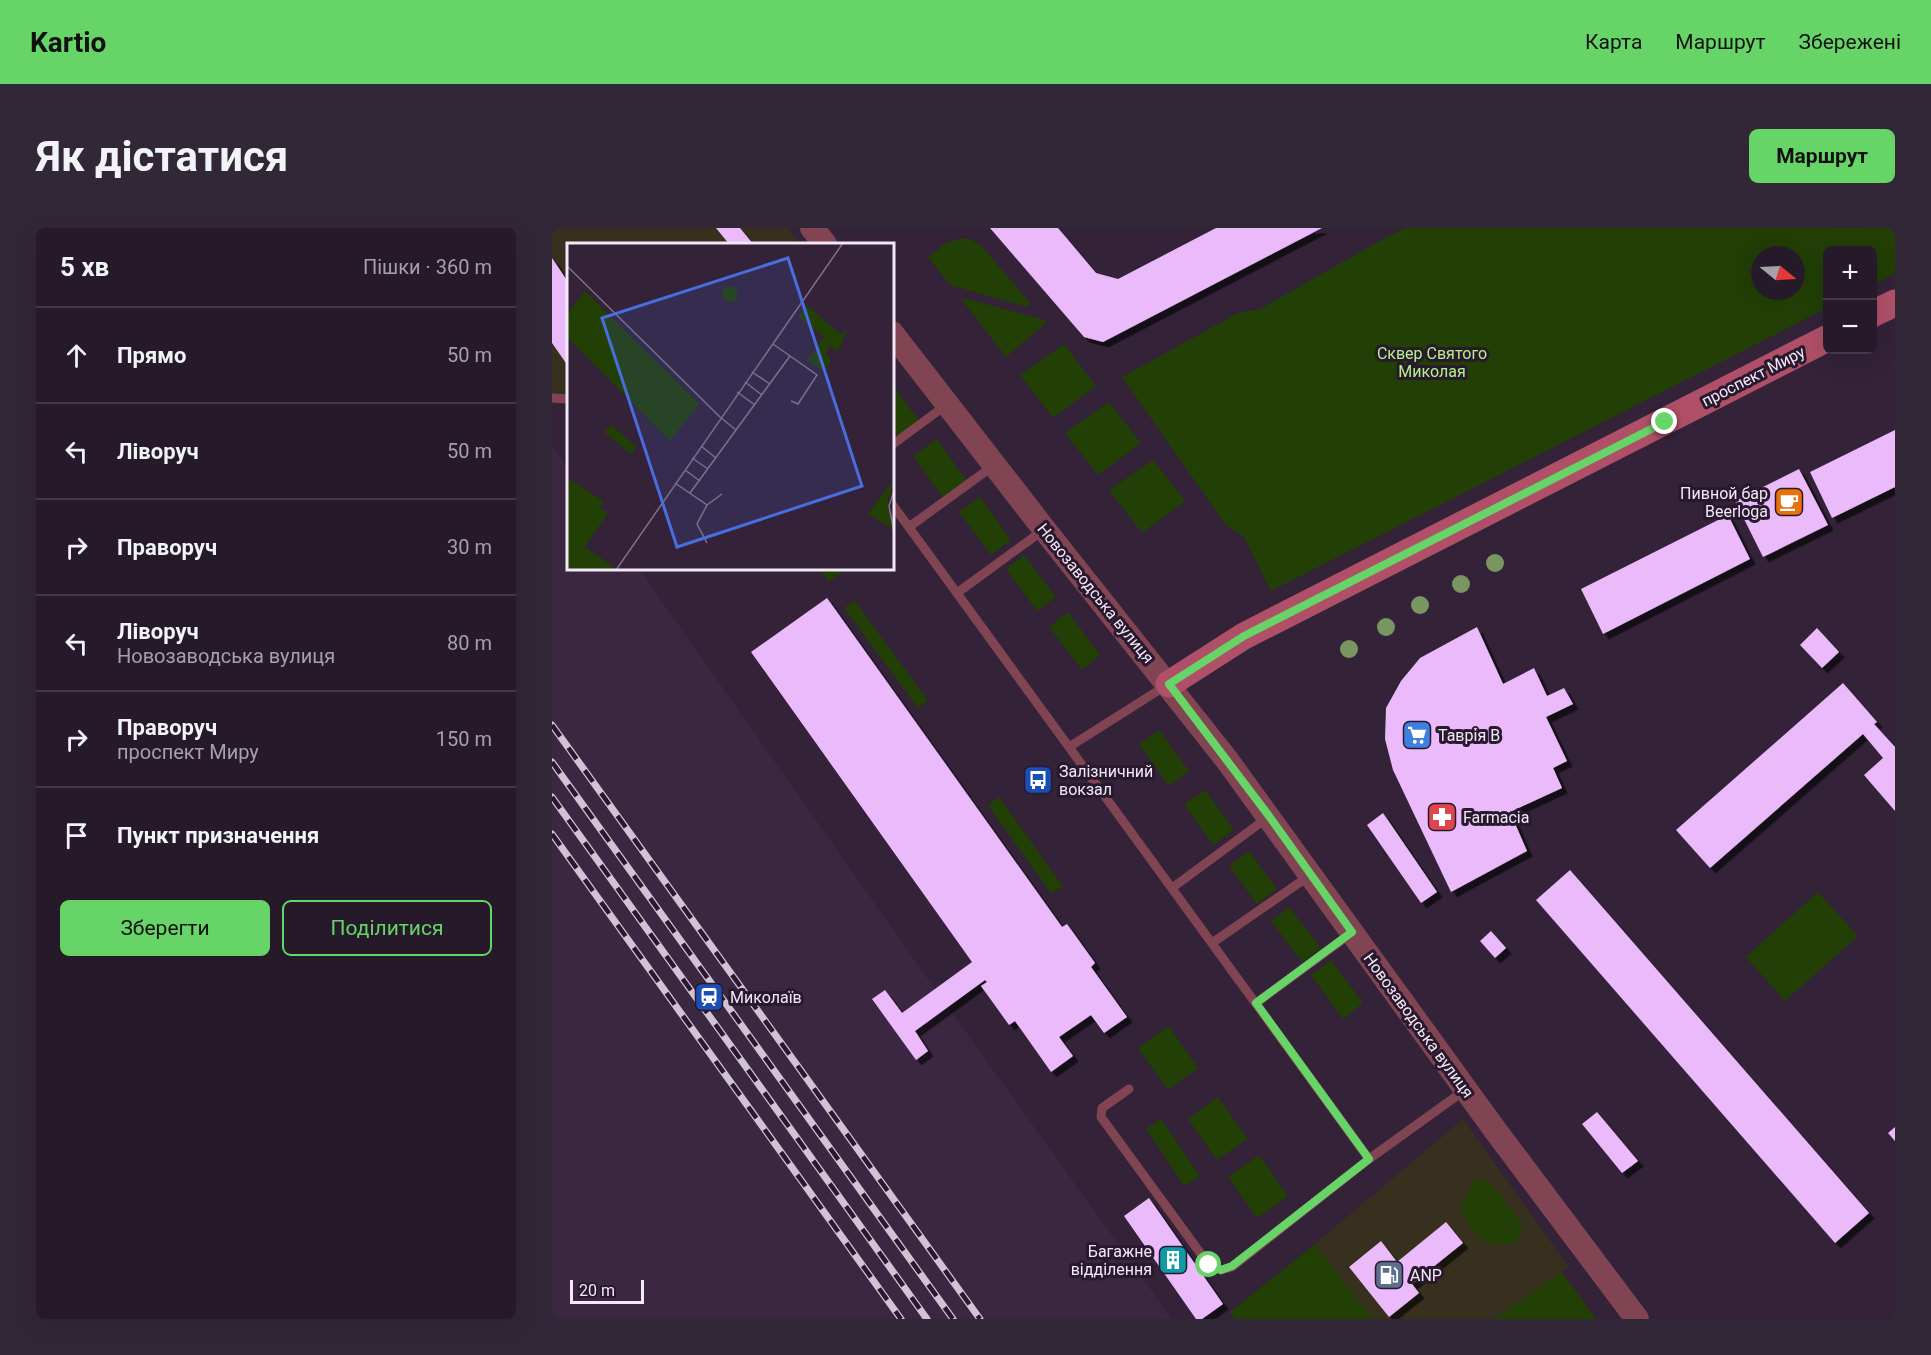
<!DOCTYPE html>
<html lang="uk">
<head>
<meta charset="utf-8">
<style>
	:root { --surface:#261a2a; --page:#322736; --text:#f1f3f6; --muted:#a4a1a8; --line:#423847; --accent:#66d466 }
	body { margin:0; font-family:Roboto,sans-serif; background:var(--page); color:var(--text) }
	.controls { position:absolute; right:18px; top:18px; display:grid; overflow:hidden; border-radius:9px; box-shadow:0 6px 24px #0002 }
	.controls button { width:54px; height:54px; display:grid; place-items:center; padding:0; border:0; border-bottom:2px solid var(--line); background:var(--surface); color:var(--text); font:30px sans-serif }
	.compass { position:absolute; left:1199px; top:18px; width:54px; height:54px; border-radius:50%; background:var(--surface); box-shadow:0 6px 24px #0002; rotate:108deg }
	.scale { position:absolute; left:18px; bottom:15px; width:74px; box-sizing:border-box; padding-left:6px; border:3px solid #f3e8f7; border-top:0; font-size:16px; line-height:21px; white-space:nowrap; color:#f3e8f7; -webkit-text-stroke:4px #29192e; paint-order:stroke }
	.stop { position:absolute; width:18px; height:18px; margin:-14px; border:4px solid #66d466; border-radius:50%; background:#fff }
	.stop.end { background:#66d466; border-color:#fff; box-shadow:0 2px 6px #0008 }
	.list { margin:0; padding:0; list-style:none }
	h2 { display:flex; justify-content:space-between; align-items:center; height:78px; margin:0; padding:0 24px; font-size:26px }
	h2 small { font-size:20px; font-weight:400; color:var(--muted) }
	.list li { display:grid; grid-template-columns:39px 1fr auto; gap:18px; align-items:center; box-sizing:border-box; height:96px; padding:0 24px; border-top:2px solid var(--line) }
	.list b { display:block; font-size:22px; white-space:nowrap }
	.list p { margin:0; font-size:20px; white-space:nowrap; color:var(--muted) }
	.list em { font-size:20px; font-style:normal; color:var(--muted) }
	.actions { display:flex; gap:12px; padding:18px 24px }
	.actions a { flex:1; padding:14px 0; border:2px solid var(--accent); border-radius:9px; text-align:center; font-size:21px; color:var(--accent) }
	.actions .main { background:var(--accent); color:#111 }
	.icon { flex:none; width:33px; height:33px; fill:none; stroke:currentColor; stroke-width:2; stroke-linecap:round; stroke-linejoin:round }
	.map { position:relative; flex:none; width:1343px; height:1091px; overflow:hidden; border-radius:9px }
	header { display:flex; align-items:center; gap:36px; box-sizing:border-box; height:84px; padding:0 30px; background:var(--accent); color:#111 }
	header strong { font-size:28px }
	nav { display:flex; gap:33px; margin-inline-start:auto; font-size:21px }
	.intro { display:flex; align-items:center; justify-content:space-between; box-sizing:border-box; height:144px; padding:0 36px }
	h1 { margin:0; font-size:42px }
	.button { padding:15px 27px; border-radius:9px; background:var(--accent); color:#111; font-size:21px; font-weight:700 }
	main { display:flex; gap:36px; padding:0 36px }
	aside { flex:1; background:var(--surface); border-radius:9px; box-shadow:0 6px 24px #0002 }
	.map>svg:first-child { display:block }
	.commercial { fill:#38301f }
	.built { fill:#3c2743 }
	.green { fill:#223f06; fill-rule:evenodd }
	.building { fill:#ebbafb; filter:url(#shadow) }
	.lines { fill:none; stroke-linecap:round; stroke-linejoin:round }
	.service { stroke:#814452; stroke-width:9 }
	.tertiary { stroke:#814452; stroke-width:24 }
	.secondary { stroke:#b05068; stroke-width:27 }
	.rail-casing { stroke:#cfc3d4; stroke-width:7 }
	.rail { stroke:#29192e; stroke-width:4.5; stroke-dasharray:14; stroke-linecap:butt }
	.tree { fill:#799661 }
	.route { stroke:#66d466; stroke-width:8 }
	.labels { text-anchor:middle; stroke-width:6; stroke-linejoin:round; paint-order:stroke }
	.park-label { font-size:16px; fill:#b2f483; stroke:#29192e }
	.street-label { font-size:16px; fill:#f3e8f7; stroke:#29192e }
	.poi-label { font-size:16px; fill:#f3e8f7; stroke:#29192e; text-anchor:start }
	.inset-road { fill:none; stroke:#807184; stroke-width:1.5 }
	.view { fill:#486dde; fill-opacity:0.15; stroke:#486dde; stroke-width:3 }
	.inset-edge { fill:none; stroke:#f3e8f7; stroke-width:3 }
</style>
</head>
<body>
<header>
<strong>Kartio</strong>
<nav><a>Карта</a><a>Маршрут</a><a>Збережені</a></nav>
</header>
<div class="intro"><h1>Як дістатися</h1><a class="button">Маршрут</a></div>
<main>
<aside>
<h2>5 хв<small>Пішки · 360 m</small></h2>
<ul class="list">
<li><svg class="icon" aria-label="ahead" viewBox="0 0 24 24"><path d="M12 20V5M6 11l6-6 6 6"/></svg><div><b>Прямо</b></div><em>50 m</em></li>
<li><svg class="icon" aria-label="left" viewBox="0 0 24 24"><path d="M17 20v-9H6M10 6l-5 5 5 5"/></svg><div><b>Ліворуч</b></div><em>50 m</em></li>
<li><svg class="icon" aria-label="right" viewBox="0 0 24 24"><path d="M7 20v-9h11M14 6l5 5-5 5"/></svg><div><b>Праворуч</b></div><em>30 m</em></li>
<li><svg class="icon" aria-label="left" viewBox="0 0 24 24"><path d="M17 20v-9H6M10 6l-5 5 5 5"/></svg><div><b>Ліворуч</b><p>Новозаводська вулиця</p></div><em>80 m</em></li>
<li><svg class="icon" aria-label="right" viewBox="0 0 24 24"><path d="M7 20v-9h11M14 6l5 5-5 5"/></svg><div><b>Праворуч</b><p>проспект Миру</p></div><em>150 m</em></li>
<li><svg class="icon" aria-label="arrive" viewBox="0 0 24 24"><path d="M6 21V4h12l-3 4 3 4H6"/></svg><div><b>Пункт призначення</b></div></li>
</ul>
<div class="actions"><a class="main">Зберегти</a><a>Поділитися</a></div>
</aside>
<div class="map">
<svg width="1343" height="1091" viewBox="0 0 1343 1091">
	<defs>
		<filter id="shadow"><feDropShadow dx="5.5" dy="5.5" stdDeviation="0" flood-color="#0009"/></filter>
	</defs>
	<rect width="100%" height="100%" fill="#332238"/>
	<path class="commercial" d="M 0,0 L 236,0 L 248,16 L 16,16 L 16,165 L 0,176 Z
		M 911,891 L 1017,1039 L 942,1091 L 821,1091 L 763,1016 Z"/>
	<path class="built" d="M 0,217 L 16,240 L 16,340 L 87,341 L 383,761 L 620,1091 L 0,1091 Z"/>
	<path class="green" d="M 854,0 L 1343,0 L 1343,45 L 1321,57 L 1320,22 L 1276,22 L 1275,80 L 719,363 L 692,309 L 673,296 L 570,149 L 686,85 L 708,81 L 824,15 ZM 1208,27 L 1244,27 L 1244,63 L 1208,63 Z
		M 411,10 L 418,11 L 429,17 L 479,76 L 475,79 L 398,57 L 376,29 L 394,15 Z
		M 412,70 L 493,92 L 495,94 L 454,129 L 410,72 Z
		M 512,116 L 544,158 L 501,190 L 468,147 Z
		M 340,156 L 367,193 L 346,208 L 341,201 Z
		M 557,174 L 589,215 L 546,247 L 513,205 Z
		M 385,211 L 414,252 L 391,269 L 361,228 Z
		M 601,232 L 633,273 L 590,305 L 557,262 Z
		M 428,269 L 459,312 L 439,327 L 407,284 Z
		M 472,327 L 504,369 L 485,383 L 454,341 Z
		M 267,341 L 295,341 L 277,354 Z
		M 302,372 L 376,472 L 366,480 L 292,380 Z
		M 516,384 L 548,427 L 530,442 L 497,399 Z
		M 607,502 L 637,543 L 617,558 L 587,516 Z
		M 653,562 L 682,602 L 661,617 L 632,576 Z
		M 447,569 L 511,658 L 499,666 L 436,577 Z
		M 697,623 L 725,661 L 705,676 L 677,638 Z
		M 1266,664 L 1306,708 L 1233,773 L 1194,729 Z
		M 737,679 L 769,720 L 750,734 L 719,693 Z
		M 779,732 L 811,775 L 791,791 L 759,747 Z
		M 617,798 L 646,840 L 616,862 L 586,820 Z
		M 666,869 L 696,911 L 665,932 L 636,891 Z
		M 609,891 L 648,948 L 632,958 L 594,901 Z
		M 707,927 L 736,968 L 705,990 L 676,949 Z
		M 931,950 C 943,959 951,970 959,981 C 963,986 967,991 969,997 C 977,1028 912,1024 910,974 L 923,952 Z
		M 763,1016 L 821,1091 L 683,1091 L 678,1084 Z
		M 1010,1044 L 1044,1091 L 942,1091 Z"/>
	<path class="building" d="M 164,0 L 188,0 L 201,16 L 177,16 Z
		M 438,0 L 506,0 L 544,45 L 566,51 L 664,0 L 770,0 L 551,114 L 532,109 Z
		M 0,30 L 16,54 L 16,138 L 0,115 Z
		M 1343,202 L 1343,259 L 1280,290 L 1258,244 Z
		M 1247,241 L 1276,297 L 1211,329 L 1183,273 Z
		M 1176,287 L 1198,331 L 1051,406 L 1029,361 Z
		M 275,370 L 510,699 L 515,696 L 543,735 L 539,739 L 575,789 L 552,805 L 539,787 L 507,809 L 521,828 L 499,844 L 463,793 L 457,797 L 429,758 L 435,754 L 433,752 L 363,803 L 376,823 L 364,832 L 320,771 L 333,762 L 350,785 L 420,734 L 199,424 Z
		M 925,399 L 951,456 L 982,440 L 995,468 L 1012,460 L 1021,476 L 994,489 L 1015,533 L 1001,540 L 1010,560 L 958,584 L 975,623 L 899,664 L 841,542 L 833,511 L 834,480 L 849,453 L 868,430 Z
		M 1265,400 L 1287,424 L 1270,440 L 1248,417 Z
		M 1291,455 L 1325,494 L 1322,496 L 1343,519 L 1343,583 L 1312,547 L 1331,530 L 1311,506 L 1158,640 L 1124,602 Z
		M 831,585 L 885,664 L 869,675 L 815,597 Z
		M 1018,642 L 1317,985 L 1283,1015 L 984,672 Z
		M 939,703 L 954,720 L 943,730 L 928,713 Z
		M 1045,884 L 1086,933 L 1070,945 L 1030,896 Z
		M 1343,899 L 1343,913 L 1336,905 Z
		M 597,970 L 671,1076 L 650,1091 L 644,1091 L 572,988 Z
		M 894,994 L 911,1015 L 860,1056 L 867,1065 L 837,1089 L 797,1039 L 829,1013 L 845,1034 Z"/>
	<g class="lines">
		<path class="service" d="M 0,170 L 16,171
			M 340,217 L 394,177
			M 340,276 L 817,931
			M 357,299 L 441,238
			M 405,365 L 490,303
			M 517,519 L 615,457
			M 620,660 L 715,590
			M 660,715 L 757,648
			M 704,775 L 798,706
			M 577,861 L 550,880 L 549,889 L 657,1037 L 669,1042 L 680,1039 L 817,931 L 913,862"/>
		<path class="tertiary" d="M 260,0 L 273,16
			M 340,105 L 492,301 L 675,532 L 943,902 L 1085,1091"/>
		<path class="secondary" d="M 1320,86 L 1343,75
			M 617,456 L 692,408 L 1276,110"/>
		<g class="rail-casing">
			<path id="rail" d="M 0,497 L 428,1091
				M 0,534 L 401,1091
				M 0,569 L 375,1091
				M 0,606 L 349,1091"/>
		</g>
		<use href="#rail" class="rail"/>
	</g>
	<g class="tree">
		<circle cx="943" cy="335" r="9"/>
		<circle cx="909" cy="356" r="9"/>
		<circle cx="868" cy="377" r="9"/>
		<circle cx="834" cy="399" r="9"/>
		<circle cx="797" cy="421" r="9"/>
	</g>
	<g class="lines">
		<path class="route" d="M 657,1037 L 669,1042 L 680,1038 L 817,931 L 704,775 L 800,704 L 717,588 L 617,456 L 692,408 L 1113,194"/>
	</g>
	<defs>
		<g id="cafe-square" transform="scale(1.5)"><rect x="-9" y="-9" width="18" height="18" rx="4" fill="#e8710a" stroke="#29192e"/><path d="M-5.5-4.5H6V0H3Q3 3.5 0 3.5H-2.5Q-5.5 3.5-5.5 0ZM3-3.2v2h1.7v-2ZM-6 4.5H4V6H-6Z" fill="#fff"/></g>
		<g id="supermarket-square" transform="scale(1.5)"><rect x="-9" y="-9" width="18" height="18" rx="4" fill="#3f7fe0" stroke="#29192e"/><path d="M-6-5.5h2.5l.6 2H6L4.5 2H-2.5L-4.4-4H-6ZM-1.5 3.2a1.3 1.3 0 1 0 .1 0ZM3 3.2a1.3 1.3 0 1 0 .1 0Z" fill="#fff"/></g>
		<g id="bus-square" transform="scale(1.5)"><rect x="-9" y="-9" width="18" height="18" rx="4" fill="#1a4fb4" stroke="#29192e"/><path d="M-5-6H5V4H4V6H2V4H-2V6H-4V4H-5ZM-3.5-4V0h7V-4ZM-3.5 1.2v1.5H-2V1.2ZM2 1.2v1.5H3.5V1.2Z" fill="#fff"/></g>
		<g id="pharmacy-square" transform="scale(1.5)"><rect x="-9" y="-9" width="18" height="18" rx="4" fill="#e0444e" stroke="#29192e"/><path d="M-2-6h4v4h4v4h-4v4h-4v-4h-4v-4h4Z" fill="#fff"/></g>
		<g id="station-square" transform="scale(1.5)"><rect x="-9" y="-9" width="18" height="18" rx="4" fill="#1a4fb4" stroke="#29192e"/><path d="M-3-6H3Q5-6 5-4V2Q5 4 3 4L4.5 6H3L1.5 4h-3L-3 6H-4.5L-3 4Q-5 4-5 2V-4Q-5-6-3-6ZM-3.5-4v3h7v-3ZM-3.5 1v1.5H-2V1ZM2 1v1.5H3.5V1Z" fill="#fff"/></g>
		<g id="building-square" transform="scale(1.5)"><rect x="-9" y="-9" width="18" height="18" rx="4" fill="#0f9aa8" stroke="#29192e"/><path d="M-4-6H4V6H1V3H-1V6H-4ZM-2.5-4.3h1.7v1.8h-1.7ZM.8-4.3h1.7v1.8H.8ZM-2.5-1h1.7V.8h-1.7ZM.8-1h1.7V.8H.8Z" fill="#fff"/></g>
		<g id="fuel-square" transform="scale(1.5)"><rect x="-9" y="-9" width="18" height="18" rx="4" fill="#5c6f8a" stroke="#29192e"/><path d="M-5.5-6h7V0h2V4h1.3V-2.5L3-4.5l.8-.8L6-3V5H2.5V1h-1V6h-7ZM-4.2-4.7v3.2H.2V-4.7Z" fill="#fff"/></g>
	</defs>
	<g fill-rule="evenodd">
		<use href="#cafe-square" x="1237" y="274"/>
		<use href="#supermarket-square" x="865" y="507"/>
		<use href="#bus-square" x="486" y="552"/>
		<use href="#pharmacy-square" x="890" y="589"/>
		<use href="#station-square" x="157" y="769"/>
		<use href="#building-square" x="621" y="1032"/>
		<use href="#fuel-square" x="837" y="1047"/>
	</g>
	<g class="labels">
		<g class="park-label">
			<text x="880" y="131">Сквер Святого<tspan x="880" dy="18">Миколая</tspan></text>
		</g>
		<g class="street-label">
			<text transform="translate(1201 148) rotate(-27)" y="6">проспект Миру</text>
			<text transform="translate(544 365) rotate(51)" y="6">Новозаводська вулиця</text>
			<text transform="translate(867 797) rotate(54)" y="6">Новозаводська вулиця</text>
		</g>
		<g class="poi-label">
			<text x="1216" y="271" text-anchor="end">Пивной бар<tspan x="1216" dy="18">Beerloga</tspan></text>
			<text x="886" y="513">Таврія В</text>
			<text x="507" y="549">Залізничний<tspan x="507" dy="18">вокзал</tspan></text>
			<text x="911" y="595">Farmacia</text>
			<text x="178" y="775">Миколаїв</text>
			<text x="600" y="1029" text-anchor="end">Багажне<tspan x="600" dy="18">відділення</tspan></text>
			<text x="858" y="1053">ANP</text>
		</g>
	</g>
	<g transform="translate(15 15)">
		<rect width="327" height="327" fill="#332238"/>
		<path d="M155 51a8 8 0 1 1 16 0a8 8 0 1 1-16 0ZM 18,48 L 132,161 L 103,198 L 0,94 L 0,71 ZM 240,62 L 273,91 L 280,88 L 271,109 L 263,103 L 258,111 L 265,117 L 257,128 L 240,118 L 257,94 L 231,74 ZM 44,182 L 69,203 L 65,212 L 37,189 ZM 0,235 L 37,258 L 33,265 L 41,270 L 18,304 L 46,323 L 43,327 L 0,327 ZM 327,236 L 321,258 L 325,286 L 301,271 Z" fill="#223f06"/>
		<path class="inset-road" d="M 0,23 L 153,174M 206,101 L 250,132 L 231,161 L 224,158M 185,129 L 203,141M 178,139 L 195,152M 170,149 L 188,162M 153,174 L 169,187M 134,203 L 149,215M 125,215 L 141,226M 118,227 L 133,238M 108,240 L 140,262 L 130,281 L 140,300M 327,248 L 322,263 L 327,289M 123,250 L 223,113M 140,262 L 155,251M 49,327 L 276,0"/>
		<path class="view" d="M 221,15 L 295,243 L 110,304 L 35,75 Z"/>
		<rect width="327" height="327" class="inset-edge"/>
	</g>
</svg>
<div class="controls">
<button>+</button>
<button>−</button>
</div>
<svg class="compass" viewBox="-18 -18 36 36"><path d="M0-13l5 13h-10z" fill="#e53935"/><path d="M0 13l5-13h-10z" fill="#a4a1a8"/></svg>
<div class="scale">20 m</div>
<div class="stop" style="left:657px;top:1037px"></div>
<div class="stop end" style="left:1113px;top:194px"></div>
</div>
</main>
</body>
</html>
